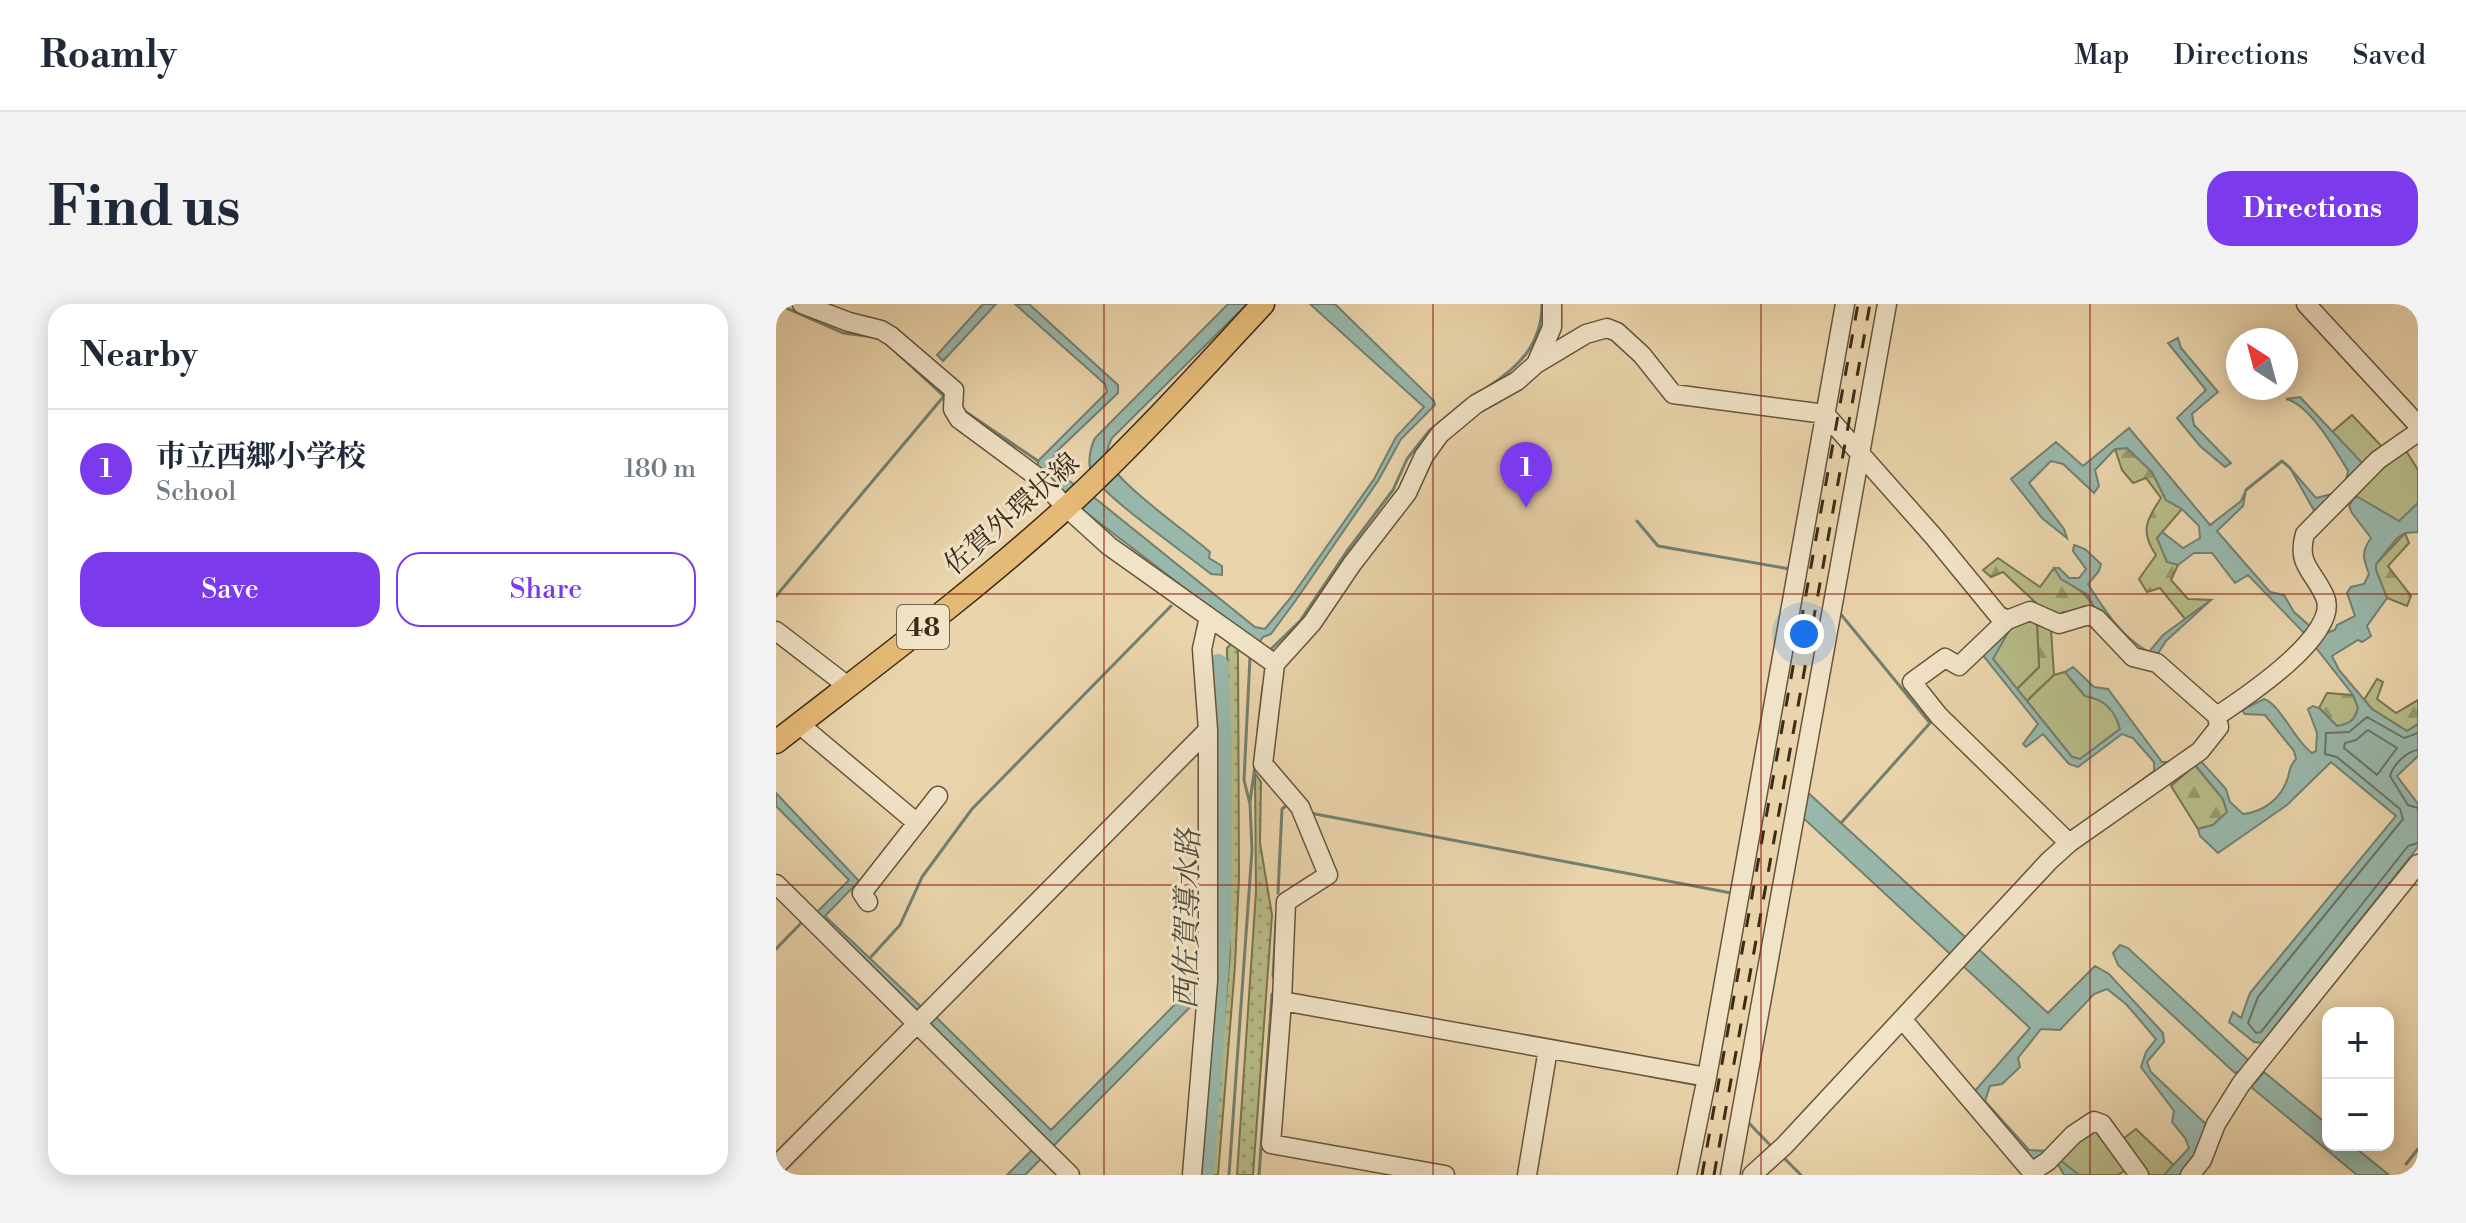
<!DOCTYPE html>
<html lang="en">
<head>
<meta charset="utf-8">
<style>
	:root { --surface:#fff; --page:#f2f2f3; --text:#1f2937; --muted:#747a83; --line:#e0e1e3; --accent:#7c3aed }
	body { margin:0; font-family:"Libre Bodoni","Noto Serif JP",serif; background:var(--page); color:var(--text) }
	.controls { position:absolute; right:24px; bottom:24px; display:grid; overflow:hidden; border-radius:16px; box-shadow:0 4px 20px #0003 }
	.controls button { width:72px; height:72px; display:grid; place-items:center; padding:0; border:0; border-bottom:2px solid var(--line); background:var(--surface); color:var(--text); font:40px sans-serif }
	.compass { position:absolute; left:1450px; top:24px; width:72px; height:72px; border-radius:50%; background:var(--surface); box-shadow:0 4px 20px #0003; rotate:324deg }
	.you { position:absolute; left:1028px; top:330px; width:28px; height:28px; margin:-20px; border:6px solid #fff; border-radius:50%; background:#1a73e8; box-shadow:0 0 0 12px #1a73e833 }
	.badge { display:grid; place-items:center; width:52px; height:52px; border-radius:50%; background:var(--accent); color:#fff; font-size:26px; font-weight:700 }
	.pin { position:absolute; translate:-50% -66px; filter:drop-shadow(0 2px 4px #0008) }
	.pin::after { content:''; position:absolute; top:42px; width:28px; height:24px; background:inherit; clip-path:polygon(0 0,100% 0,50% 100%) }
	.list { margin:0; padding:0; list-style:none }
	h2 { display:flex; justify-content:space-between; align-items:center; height:104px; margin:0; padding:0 32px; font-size:34px }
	h2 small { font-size:26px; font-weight:400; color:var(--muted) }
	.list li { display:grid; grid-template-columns:52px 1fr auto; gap:24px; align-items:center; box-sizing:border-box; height:120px; padding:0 32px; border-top:2px solid var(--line) }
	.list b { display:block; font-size:30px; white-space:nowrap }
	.list p { margin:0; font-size:26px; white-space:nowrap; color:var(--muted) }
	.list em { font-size:26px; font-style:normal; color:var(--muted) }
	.actions { display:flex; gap:16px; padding:24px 32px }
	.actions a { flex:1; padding:18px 0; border:2px solid var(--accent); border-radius:24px; text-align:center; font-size:28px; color:var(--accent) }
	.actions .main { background:var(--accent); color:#fff }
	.map { position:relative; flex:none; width:1642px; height:871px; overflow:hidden; border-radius:24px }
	header { display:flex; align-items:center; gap:48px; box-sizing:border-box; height:112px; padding:0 40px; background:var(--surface); border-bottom:2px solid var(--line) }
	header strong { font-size:38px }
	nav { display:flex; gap:44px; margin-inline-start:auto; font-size:28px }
	.intro { display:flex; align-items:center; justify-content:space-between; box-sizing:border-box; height:192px; padding:0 48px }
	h1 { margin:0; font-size:56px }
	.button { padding:20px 36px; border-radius:24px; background:var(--accent); color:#fff; font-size:28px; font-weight:700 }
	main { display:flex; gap:48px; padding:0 48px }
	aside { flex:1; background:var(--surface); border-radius:24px; box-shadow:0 4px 20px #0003 }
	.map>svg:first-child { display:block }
	.grass { fill:url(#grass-dots); stroke:#787450; stroke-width:2 }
	.forest { fill:url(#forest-firs); stroke:#787450; stroke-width:2 }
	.garden { fill:#b7bc88; stroke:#787450; stroke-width:2 }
	.water { fill:#98b8ac; stroke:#728070; stroke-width:2 }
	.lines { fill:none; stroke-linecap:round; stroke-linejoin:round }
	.shore { stroke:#697262; stroke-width:2 }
	.stream { stroke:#728070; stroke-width:3 }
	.river { stroke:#98b8ac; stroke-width:20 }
	.minor-casing { stroke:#66553c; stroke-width:21 }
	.major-casing { stroke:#3a2b17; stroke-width:25 }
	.minor { stroke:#f1e3c8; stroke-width:18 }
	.major { stroke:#e5ba76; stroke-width:22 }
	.rail { stroke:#3a2b17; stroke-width:3; stroke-dasharray:14 14; stroke-linecap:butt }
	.grid { fill:none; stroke:#8f2418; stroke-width:2; stroke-opacity:0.55 }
	.labels { text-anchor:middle; stroke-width:6; stroke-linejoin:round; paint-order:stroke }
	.shield { fill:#f1e3c8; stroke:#71624c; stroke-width:2 }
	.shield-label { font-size:26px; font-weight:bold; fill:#3a2b17 }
	.street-label { font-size:28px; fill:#3a2b17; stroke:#f1e3c8 }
	.water-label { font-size:30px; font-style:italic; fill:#524e3c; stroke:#f1e3c8 }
</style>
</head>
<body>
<header>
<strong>Roamly</strong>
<nav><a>Map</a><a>Directions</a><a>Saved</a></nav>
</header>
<div class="intro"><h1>Find us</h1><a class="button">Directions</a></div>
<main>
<aside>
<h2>Nearby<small></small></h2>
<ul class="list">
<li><span class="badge">1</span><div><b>市立西郷小学校</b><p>School</p></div><em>180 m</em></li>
</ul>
<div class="actions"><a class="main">Save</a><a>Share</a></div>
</aside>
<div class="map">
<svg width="1642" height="871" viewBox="0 0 1642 871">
	<defs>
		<pattern id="grass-dots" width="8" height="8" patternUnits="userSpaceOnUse" patternTransform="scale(2)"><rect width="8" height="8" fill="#b7bc88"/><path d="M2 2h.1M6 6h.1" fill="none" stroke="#96996e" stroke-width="1.8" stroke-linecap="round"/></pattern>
		<pattern id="forest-firs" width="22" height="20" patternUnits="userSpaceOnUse" patternTransform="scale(2)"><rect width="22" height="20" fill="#b7bc88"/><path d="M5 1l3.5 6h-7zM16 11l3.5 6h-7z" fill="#96996e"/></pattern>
	</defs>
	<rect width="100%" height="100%" fill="#ead4ab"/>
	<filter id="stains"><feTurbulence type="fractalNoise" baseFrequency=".0025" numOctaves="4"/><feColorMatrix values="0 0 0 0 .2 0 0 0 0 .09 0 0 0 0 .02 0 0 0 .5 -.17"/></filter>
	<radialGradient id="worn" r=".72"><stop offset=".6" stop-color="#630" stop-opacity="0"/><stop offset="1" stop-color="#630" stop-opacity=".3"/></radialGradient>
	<path class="grass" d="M 455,340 L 462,345 L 463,573 L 459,662 L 442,871 L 434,871 L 454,650 L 451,344 Z
		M 479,469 L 485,478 L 484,539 L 496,611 L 477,871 L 461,871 L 480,588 Z"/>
	<path class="forest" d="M 1351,144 L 1376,168 L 1390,196 L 1406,205 L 1381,234 L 1391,258 L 1402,261 L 1395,276 L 1412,295 L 1435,296 L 1409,315 L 1384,284 L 1371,288 L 1363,275 L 1380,251 C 1364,228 1370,216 1385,194 L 1370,174 L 1357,179 L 1346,166 L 1339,145 Z
		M 1629,229 L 1633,239 L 1612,262 L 1635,292 L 1631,302 L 1611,294 L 1600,266 L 1600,260 Z
		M 1222,254 L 1264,283 L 1278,264 C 1291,285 1306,279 1320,307 L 1287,308 L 1275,326 L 1278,371 L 1251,397 L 1241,385 L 1263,363 L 1260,299 L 1227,268 L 1215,273 L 1207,266 Z
		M 1601,375 L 1607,378 L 1601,395 L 1620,409 L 1642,396 L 1642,420 L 1631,427 L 1596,405 L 1588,396 Z
		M 1551,389 L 1577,391 L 1582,404 C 1579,416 1574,420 1561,422 L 1543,404 Z
		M 1419,461 L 1447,495 L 1451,508 L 1437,521 L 1422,525 L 1395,482 Z"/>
	<path class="garden" d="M 1576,111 L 1609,146 L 1624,137 L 1642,166 L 1642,204 L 1610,228 L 1568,186 L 1579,161 L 1555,129 Z
		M 1260,299 L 1263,363 L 1241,385 L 1217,355 L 1222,317 Z
		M 1289,368 L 1309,392 C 1328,395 1340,406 1344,425 L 1304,455 L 1296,453 L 1251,397 L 1278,371 Z
		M 1321,809 L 1344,837 L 1360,825 L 1404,867 L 1400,871 L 1358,871 L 1352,864 L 1342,871 L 1297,871 L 1273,847 Z"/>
	<path class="water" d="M 207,0 L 220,0 L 167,57 L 161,51 Z
		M 239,0 L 253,0 L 342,81 L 342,89 L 280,148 L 275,161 L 280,168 L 320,195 L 479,323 L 489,325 L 516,292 L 598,175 L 620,133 L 648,103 L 534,0 L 559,0 L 658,97 L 659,101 L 625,135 L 602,177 L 520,296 L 495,330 L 487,333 L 480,343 L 475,335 L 308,207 L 262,164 L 262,157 L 331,88 L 329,80 Z
		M 452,0 L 471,0 L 336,134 C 332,142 329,149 333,158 C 345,182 411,228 434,248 L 433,254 L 446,262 L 446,271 L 435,270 C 412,251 326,192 316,170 C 311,160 314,144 319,134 Z
		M 1402,34 L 1405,44 L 1442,88 L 1416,110 L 1418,121 L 1455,159 L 1449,163 L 1424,142 L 1401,114 L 1430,86 L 1392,39 Z
		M 1524,93 L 1588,161 L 1569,181 L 1572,167 C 1559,145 1534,101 1510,95 Z
		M 1353,124 L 1434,221 L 1465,197 L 1470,186 L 1467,202 L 1441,227 L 1494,288 L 1508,291 L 1518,308 L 1535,323 L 1528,329 L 1472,271 L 1459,279 L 1436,249 L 1418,249 L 1402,261 L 1391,258 L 1381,234 L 1386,228 L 1407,244 L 1424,234 L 1423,222 L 1406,205 L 1390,196 L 1376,168 L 1351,144 L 1339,145 L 1319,166 L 1323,182 L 1318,189 L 1287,160 L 1275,157 L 1253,179 L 1288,225 L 1291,234 L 1266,214 L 1235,175 L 1280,138 L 1307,162 Z
		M 1514,164 L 1540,194 L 1556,190 L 1540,210 Z
		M 1582,193 L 1623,217 L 1642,199 L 1642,228 L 1629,229 L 1621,234 L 1600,260 L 1600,266 L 1611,294 L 1591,322 L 1595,332 L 1586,338 L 1582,336 L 1556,352 L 1563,366 L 1596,405 L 1631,427 L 1642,420 L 1642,452 L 1621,472 L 1642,500 L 1642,543 L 1486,739 L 1478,738 L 1453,718 L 1457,708 L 1465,714 L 1474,689 L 1620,512 L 1555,458 L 1511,501 L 1442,549 L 1424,532 L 1422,525 L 1437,521 L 1451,508 L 1447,495 L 1419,461 L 1422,454 L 1450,485 L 1454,498 L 1467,510 C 1488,508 1506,494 1512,473 C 1514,465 1514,462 1520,455 L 1518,447 L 1489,411 L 1469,410 L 1466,406 L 1488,395 C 1505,401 1518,436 1536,449 L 1540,447 L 1541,429 L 1532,405 L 1537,402 L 1543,404 L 1561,422 C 1574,420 1579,416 1582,404 L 1577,391 L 1537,340 L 1553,328 L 1559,326 L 1561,321 L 1579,312 L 1571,289 L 1575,283 L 1588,280 L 1593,270 C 1587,254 1585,248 1595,234 L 1576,209 L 1573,202 L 1578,194 Z
		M 1298,241 L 1309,245 L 1325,260 L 1323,267 L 1312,280 C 1328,305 1346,334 1373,348 L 1387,331 L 1435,296 L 1390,337 L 1381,351 L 1369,354 L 1320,307 L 1312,291 L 1285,275 L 1278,264 L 1283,264 L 1293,274 L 1303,274 L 1310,265 L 1297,247 Z
		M 1234,325 L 1217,355 L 1296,453 L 1304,455 L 1344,425 C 1339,406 1328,395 1309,392 L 1289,368 L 1297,363 L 1318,383 L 1332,385 L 1386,458 L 1396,458 L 1414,450 L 1325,506 L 1378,467 L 1378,458 L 1357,434 L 1346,430 L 1302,463 L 1293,460 L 1267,430 L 1250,443 L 1247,440 L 1262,420 L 1205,349 Z
		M 1028,485 L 1272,709 L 1319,662 L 1333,670 L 1387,729 L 1388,738 L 1371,758 L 1375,768 L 1434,824 L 1407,871 L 1388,871 L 1413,844 L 1409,834 L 1396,818 L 1398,807 L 1365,763 L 1370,748 L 1380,735 L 1350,700 L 1331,685 L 1318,690 L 1284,726 L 1265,725 L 1242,754 L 1244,763 L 1226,780 L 1214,782 L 1209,797 L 1253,846 L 1273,847 L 1303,871 L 1288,871 L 1283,862 L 1269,853 L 1261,858 L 1253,856 L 1197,789 L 1254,724 L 1023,510 Z
		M 0,489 L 83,577 L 49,612 L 154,711 L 161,714 L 275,826 L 426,673 L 424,693 L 249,871 L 231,871 L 268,834 L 38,611 L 73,576 L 0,502 Z
		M 1344,641 L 1352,644 L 1472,756 L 1467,766 L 1459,769 L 1342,661 L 1337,649 Z
		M 1488,768 L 1552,821 L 1552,841 L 1576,841 L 1613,871 L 1581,871 L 1475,783 Z"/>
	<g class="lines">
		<path class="shore" d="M 1592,426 L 1621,444 L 1601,471 L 1568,444 L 1569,439 L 1580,436 Z
			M 1642,429 L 1628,434 L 1591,413 L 1573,428 L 1550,429 L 1549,450 L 1561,453 L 1624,505 L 1627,515 L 1482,693 L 1472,719 L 1480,729 L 1485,728 L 1632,542 L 1642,539
			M 1642,446 C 1631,447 1617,461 1614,472 L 1632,501 L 1642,504"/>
		<path class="stream" d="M 1,0 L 67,29 L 99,33
			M 121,49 L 171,95
			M 709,85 C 742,64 766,41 766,0
			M 187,106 L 262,157
			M 1470,186 L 1506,157 L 1514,164
			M 861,217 L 882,242 L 1014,265
			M 0,292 L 168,92
			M 1063,308 L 1154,419 L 1065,519
			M 493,347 L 524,317 L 571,247 L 617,186 L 631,155 L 653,127 L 692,95
			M 482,426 L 487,382
			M 474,498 L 479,462
			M 534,509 L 955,589
			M 502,589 L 506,505 L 511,501
			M 0,645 L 28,616
			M 94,654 L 124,621 L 146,573 L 196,505 L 395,302
			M 497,672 L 500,618
			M 874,772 L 922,781
			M 970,816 L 995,842
			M 1007,853 L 1025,871
			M 1630,860 L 1642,845
			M 453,871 L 476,546 L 474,500 L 468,476 L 474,353
			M 483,871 L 496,690"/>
		<path class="river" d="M 428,871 L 445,632 L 446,444 L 442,360"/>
		<g class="minor-casing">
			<path id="minor" d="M 26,0 L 73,18 L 105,26 L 115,32 L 178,86 L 177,105 L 183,115 L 260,172 L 290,203 L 333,242 L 499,360
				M 1530,0 L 1642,121
				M 760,60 L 810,30 L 831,24 L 841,28 L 866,51 L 897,90 L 1049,110 L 1158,233 L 1222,311 L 1231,316 L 1254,307 L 1283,320 L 1313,311 L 1321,315 L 1357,353 L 1381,359 L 1441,412 L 1443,423 L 1424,447 L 1293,539 L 1273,557 L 1008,842 L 976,871
				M 1231,316 L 1183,362 L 1169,354 L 1136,378 L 1163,412 L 1293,539
				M 0,327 L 73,383
				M 1441,412 C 1468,394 1565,330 1549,293 C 1538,267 1520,261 1529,230 L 1602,156 L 1642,128
				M 23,420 L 141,519
				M 0,580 L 294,871
				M 92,598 L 86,589 L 162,492
				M 506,697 L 931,773
				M 1126,715 L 1256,868 L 1272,857 L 1297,831 L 1318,817 L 1326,820 L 1363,871
				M 0,862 L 432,426
				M 416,871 L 432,677 L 432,426 L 426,345 L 433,313
				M 669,871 L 495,840 L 506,697 L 510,598 L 552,571 L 524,503 L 487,460 L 499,360 L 536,319 L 576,260 L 631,189 L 648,152 L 664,130 L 700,100 L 741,77 L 760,60 L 776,23 L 776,0
				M 751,871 L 772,745
				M 911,871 L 931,773 L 1069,0
				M 954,871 L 1111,0
				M 1414,871 L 1426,856 L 1440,820 L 1465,780 L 1642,560"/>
		</g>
		<g class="major-casing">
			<path id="major" d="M 0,438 C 99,361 200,286 293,201 C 361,138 424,68 487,0"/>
		</g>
		<use href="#minor" class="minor"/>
		<use href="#major" class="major"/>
		<path class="rail" d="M 926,871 L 1082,0
			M 938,871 L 1094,0"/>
	</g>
	<path class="grid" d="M 328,0 L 328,871M 657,0 L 657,871M 985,0 L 985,871M 1314,0 L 1314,871M 0,290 L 1642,290M 0,581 L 1642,581"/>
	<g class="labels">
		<rect class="shield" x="121" y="301" width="52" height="44" rx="6"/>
		<g class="shield-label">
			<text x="147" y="332">48</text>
		</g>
		<g class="street-label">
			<text transform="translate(235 209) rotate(-41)" y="10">佐賀外環状線</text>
		</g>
		<g class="water-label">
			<text transform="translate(411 615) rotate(-89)" y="10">西佐賀導水路</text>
		</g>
	</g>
	<rect width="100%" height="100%" filter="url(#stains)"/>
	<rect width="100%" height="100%" fill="url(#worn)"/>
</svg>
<div class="controls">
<button>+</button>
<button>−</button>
</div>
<svg class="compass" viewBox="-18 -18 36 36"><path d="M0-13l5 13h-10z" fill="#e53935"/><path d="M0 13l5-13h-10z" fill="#747a83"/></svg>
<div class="you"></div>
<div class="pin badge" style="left:750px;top:204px">1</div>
</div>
</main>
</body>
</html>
